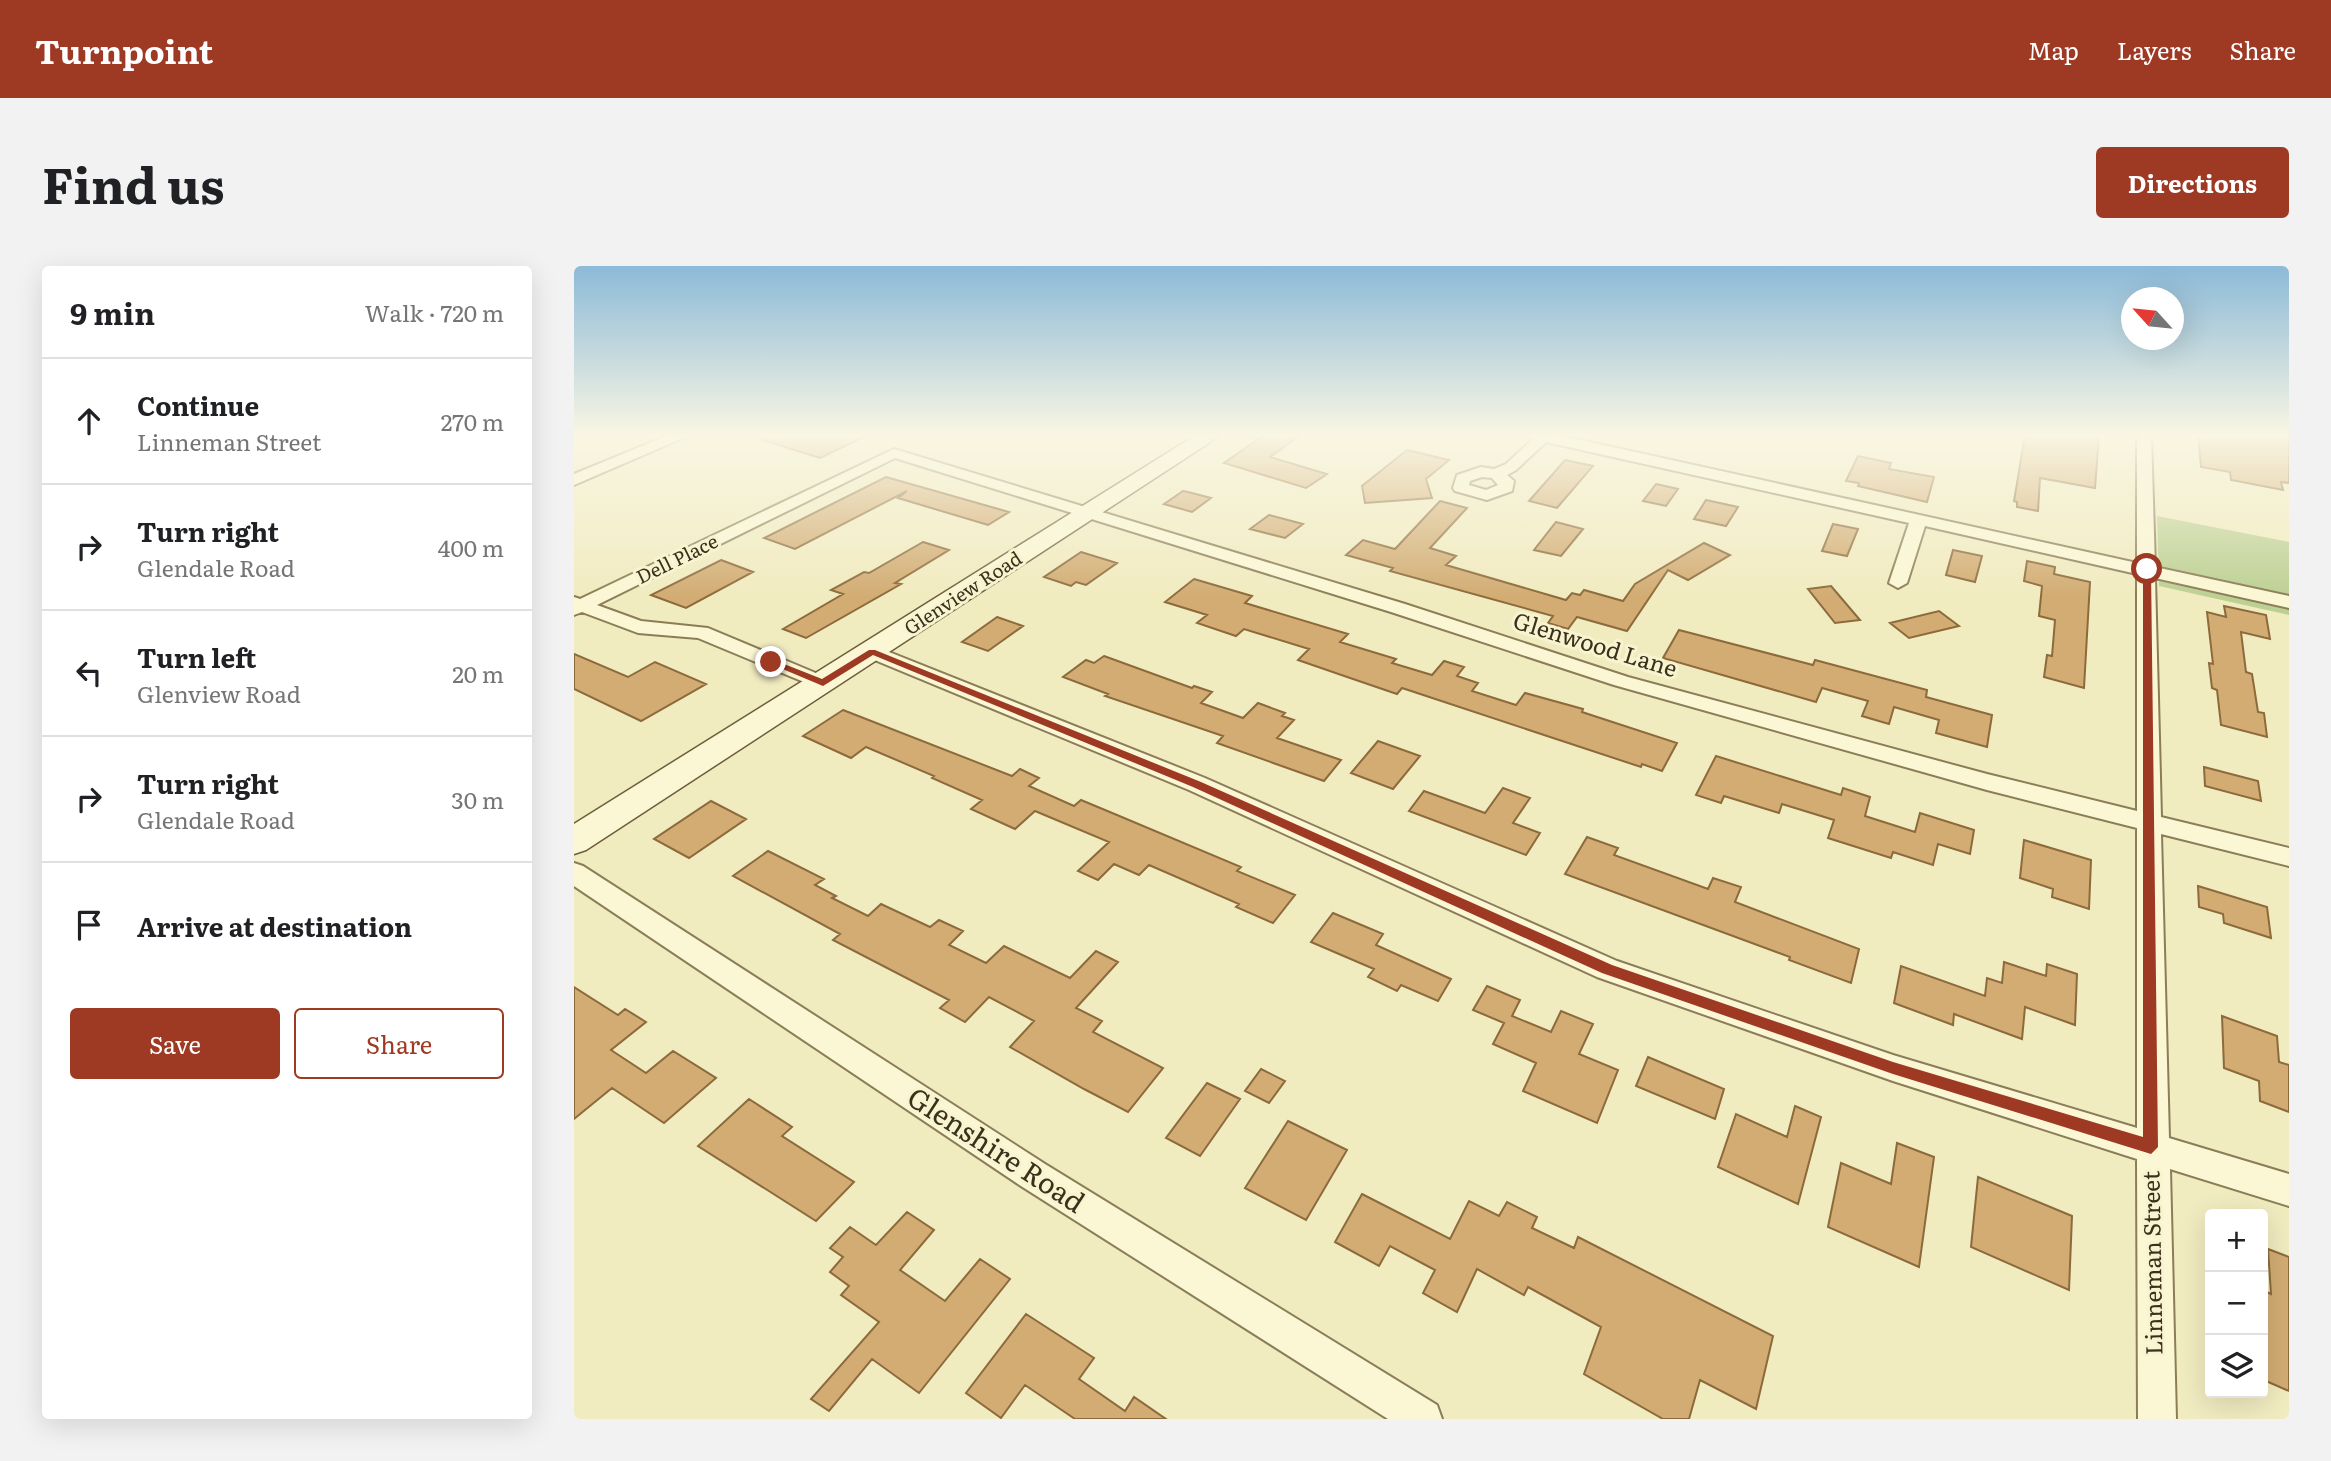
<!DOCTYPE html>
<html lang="en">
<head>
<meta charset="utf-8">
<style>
	:root { --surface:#fff; --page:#f2f2f2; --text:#202124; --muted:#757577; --line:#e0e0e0; --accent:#9e3923 }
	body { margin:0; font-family:Literata,serif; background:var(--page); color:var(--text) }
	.controls { position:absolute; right:21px; bottom:21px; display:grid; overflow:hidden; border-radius:7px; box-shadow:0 7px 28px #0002 }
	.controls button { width:63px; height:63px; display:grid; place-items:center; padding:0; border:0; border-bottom:2px solid var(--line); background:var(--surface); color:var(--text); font:35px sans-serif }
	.compass { position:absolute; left:1547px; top:21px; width:63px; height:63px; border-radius:50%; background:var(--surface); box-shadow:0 7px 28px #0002; rotate:297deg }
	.stop { position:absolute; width:21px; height:21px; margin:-16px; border:5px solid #9e3923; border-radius:50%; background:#fff }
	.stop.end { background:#9e3923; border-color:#fff; box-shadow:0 2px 7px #0008 }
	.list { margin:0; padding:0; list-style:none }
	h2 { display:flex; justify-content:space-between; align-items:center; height:91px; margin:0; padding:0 28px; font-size:30px }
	h2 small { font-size:23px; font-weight:400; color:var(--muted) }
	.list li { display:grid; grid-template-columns:46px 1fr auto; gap:21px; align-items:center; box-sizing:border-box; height:126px; padding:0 28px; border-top:2px solid var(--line) }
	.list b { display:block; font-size:26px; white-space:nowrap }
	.list p { margin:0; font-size:23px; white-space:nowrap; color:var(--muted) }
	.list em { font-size:23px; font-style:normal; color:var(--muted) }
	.actions { display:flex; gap:14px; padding:21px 28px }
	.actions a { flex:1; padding:16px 0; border:2px solid var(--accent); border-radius:7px; text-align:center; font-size:24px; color:var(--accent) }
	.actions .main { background:var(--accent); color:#fff }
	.icon { flex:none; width:38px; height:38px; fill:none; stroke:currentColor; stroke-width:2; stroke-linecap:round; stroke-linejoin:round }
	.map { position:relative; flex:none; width:1715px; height:1153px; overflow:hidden; border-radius:7px }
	header { display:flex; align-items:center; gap:42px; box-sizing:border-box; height:98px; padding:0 35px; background:var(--accent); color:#fff }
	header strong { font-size:33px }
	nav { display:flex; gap:38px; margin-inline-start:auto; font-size:24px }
	.intro { display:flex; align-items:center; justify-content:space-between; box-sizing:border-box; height:168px; padding:0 42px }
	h1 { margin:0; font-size:49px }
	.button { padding:18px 32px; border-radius:7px; background:var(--accent); color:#fff; font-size:24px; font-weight:700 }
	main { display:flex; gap:42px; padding:0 42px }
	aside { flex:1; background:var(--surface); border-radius:7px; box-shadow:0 7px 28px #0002 }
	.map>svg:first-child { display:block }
	.green { fill:#bdd093 }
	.building { fill:#d2ac73; stroke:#8c6a3b; stroke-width:2 }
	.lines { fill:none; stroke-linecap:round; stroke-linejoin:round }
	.street-casing { stroke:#8b7d57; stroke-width:4 }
	.secondary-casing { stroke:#6d5d3a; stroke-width:3 }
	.street { fill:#fbf7d4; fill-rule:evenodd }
	.secondary { fill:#fbf7d4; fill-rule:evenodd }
	.route { fill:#9e3923 }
	.labels { text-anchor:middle; stroke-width:6; stroke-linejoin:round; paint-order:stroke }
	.far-street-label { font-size:19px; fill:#3a301c; stroke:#f8f4d0 }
	.street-label { font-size:23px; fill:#3a301c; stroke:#f8f4d0 }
	.near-street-label { font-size:28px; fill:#3a301c; stroke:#f8f4d0 }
</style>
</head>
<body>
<header>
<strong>Turnpoint</strong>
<nav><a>Map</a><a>Layers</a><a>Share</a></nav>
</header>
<div class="intro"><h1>Find us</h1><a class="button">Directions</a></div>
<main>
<aside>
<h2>9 min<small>Walk · 720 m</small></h2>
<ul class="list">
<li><svg class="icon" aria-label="ahead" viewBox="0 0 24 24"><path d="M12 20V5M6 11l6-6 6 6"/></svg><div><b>Continue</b><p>Linneman Street</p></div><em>270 m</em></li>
<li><svg class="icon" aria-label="right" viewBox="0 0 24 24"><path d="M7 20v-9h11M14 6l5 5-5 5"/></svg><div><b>Turn right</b><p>Glendale Road</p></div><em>400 m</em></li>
<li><svg class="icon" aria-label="left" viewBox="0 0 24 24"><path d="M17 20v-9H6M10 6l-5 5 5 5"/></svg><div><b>Turn left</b><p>Glenview Road</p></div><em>20 m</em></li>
<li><svg class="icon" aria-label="right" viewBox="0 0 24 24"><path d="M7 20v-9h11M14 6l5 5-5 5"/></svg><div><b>Turn right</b><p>Glendale Road</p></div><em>30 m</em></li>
<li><svg class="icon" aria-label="arrive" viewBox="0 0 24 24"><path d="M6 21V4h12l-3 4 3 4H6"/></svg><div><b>Arrive at destination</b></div></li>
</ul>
<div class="actions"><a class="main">Save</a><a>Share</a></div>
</aside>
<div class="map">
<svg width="1715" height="1153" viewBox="0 0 1715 1153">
	<rect width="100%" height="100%" fill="#f1ebc0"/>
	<path class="green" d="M 1583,250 L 1715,276 L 1715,349 L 1585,320 Z"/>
	<path class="building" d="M 188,169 L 294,169 L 246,192 L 188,174 Z
		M 690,169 L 727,169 L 696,191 L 753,208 L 732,222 L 650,197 Z
		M 1451,169 L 1525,169 L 1521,222 L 1466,212 L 1464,245 L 1443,241 L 1443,236 L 1440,235 Z
		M 1624,169 L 1715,169 L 1715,217 L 1707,216 L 1709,224 L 1657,214 L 1656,206 L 1627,201 Z
		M 833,184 L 875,194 L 852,213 L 858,232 L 791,237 L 788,220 Z
		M 1284,190 L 1317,197 L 1315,203 L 1360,211 L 1353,236 L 1284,220 L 1285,217 L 1272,215 Z
		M 991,194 L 1019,200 L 983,242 L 955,235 Z
		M 312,211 L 435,246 L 414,259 L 324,232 L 333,225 L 221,283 L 190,272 Z
		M 1082,218 L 1104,223 L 1092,240 L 1069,235 Z
		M 609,225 L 614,226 L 637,232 L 618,246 L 590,238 Z
		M 1132,234 L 1164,241 L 1152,260 L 1120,253 Z
		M 866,235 L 893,242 L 856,282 L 882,290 L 872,299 L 992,334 L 998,327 L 1006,329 L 1010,324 L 1049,335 L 1061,318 L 1130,277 L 1156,289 L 1114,314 L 1094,304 L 1053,365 L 1003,351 L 994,363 L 974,357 L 979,350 L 816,305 L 819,302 L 772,289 L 789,274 L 821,283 Z
		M 695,249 L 729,258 L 711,272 L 676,263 Z
		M 982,256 L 1009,263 L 987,290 L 960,284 Z
		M 1259,258 L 1284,263 L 1273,290 L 1248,285 Z
		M 349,276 L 375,284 L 321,317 L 327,318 L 232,372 L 209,363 L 269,328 L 257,324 L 290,306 L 295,307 Z
		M 1379,284 L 1408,290 L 1401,316 L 1372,309 Z
		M 507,286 L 543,297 L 512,319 L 502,316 L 497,320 L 470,311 Z
		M 147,294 L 179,306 L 112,342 L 77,329 Z
		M 1453,295 L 1481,301 L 1480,308 L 1516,316 L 1510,422 L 1470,411 L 1473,389 L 1478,390 L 1481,354 L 1465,350 L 1468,320 L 1450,315 Z
		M 620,313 L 678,330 L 671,337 L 774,368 L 766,376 L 822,393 L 818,397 L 858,409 L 870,395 L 890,401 L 883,410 L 904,417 L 898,425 L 942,439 L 951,427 L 1009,443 L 1008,446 L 1103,477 L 1088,505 L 1068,498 L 1067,501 L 828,422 L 823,428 L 779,413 L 724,394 L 735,383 L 670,363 L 662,370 L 623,357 L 633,349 L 591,336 Z
		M 1257,320 L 1286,354 L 1261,357 L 1234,323 Z
		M 1650,340 L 1692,349 L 1696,373 L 1667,366 L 1672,406 L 1678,408 L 1684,446 L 1690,447 L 1693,471 L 1647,459 L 1643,424 L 1638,422 L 1635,397 L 1639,398 L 1633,346 L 1652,351 Z
		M 1365,345 L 1385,360 L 1335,372 L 1316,357 Z
		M 423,351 L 449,360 L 414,385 L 388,376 Z
		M 1105,364 L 1239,399 L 1241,394 L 1353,424 L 1352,431 L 1418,449 L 1413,481 L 1362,467 L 1365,454 L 1320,441 L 1315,458 L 1288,450 L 1294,435 L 1248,422 L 1242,436 L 1089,392 Z
		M 0,388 L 54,411 L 81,396 L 132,418 L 67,455 L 0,423 Z
		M 530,390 L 618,422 L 620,420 L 638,426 L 627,437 L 669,452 L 684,437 L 711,447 L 708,450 L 720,454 L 703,472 L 767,494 L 750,515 L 643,477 L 649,470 L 531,430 L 534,428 L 489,411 L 512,394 L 520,397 Z
		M 269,444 L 438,510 L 446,503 L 465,512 L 455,520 L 500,540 L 507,534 L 543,549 L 667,601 L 663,605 L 721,629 L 699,657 L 662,641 L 665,638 L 575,599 L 565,609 L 540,598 L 524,614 L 504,605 L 535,576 L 461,545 L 441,563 L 397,543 L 408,534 L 358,512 L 360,510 L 292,481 L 277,492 L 229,470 Z
		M 804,475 L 846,490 L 819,523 L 777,507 Z
		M 1142,490 L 1267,529 L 1269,522 L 1296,531 L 1291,550 L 1341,566 L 1346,547 L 1400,564 L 1396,588 L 1364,578 L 1359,599 L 1319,586 L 1317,592 L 1254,572 L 1260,554 L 1208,538 L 1205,547 L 1150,530 L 1147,537 L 1122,529 Z
		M 1630,501 L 1684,515 L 1687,535 L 1631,520 Z
		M 929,522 L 956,532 L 939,557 L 966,567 L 952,589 L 835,545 L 850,525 L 911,547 Z
		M 137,535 L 172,553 L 115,592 L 80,573 Z
		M 1013,571 L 1044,582 L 1040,589 L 1134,623 L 1139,612 L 1167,621 L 1161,636 L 1285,683 L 1277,717 L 1215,694 L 1216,691 L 991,608 Z
		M 1450,574 L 1517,594 L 1515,643 L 1478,631 L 1479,623 L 1446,612 Z
		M 194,585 L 250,613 L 241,619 L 262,630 L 258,632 L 294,650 L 307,638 L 356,661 L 365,654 L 389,665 L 375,679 L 412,697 L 430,680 L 496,712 L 522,685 L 544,696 L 502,742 L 528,755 L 519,766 L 589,802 L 554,846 L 510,823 L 436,781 L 460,755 L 415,731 L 391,756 L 366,742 L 375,734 L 259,674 L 266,668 L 159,610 Z
		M 1624,620 L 1693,641 L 1697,672 L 1650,657 L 1649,648 L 1625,641 Z
		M 759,647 L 809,668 L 802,679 L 877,713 L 864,735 L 827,719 L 823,725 L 794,711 L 800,703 L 737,676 Z
		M 1430,696 L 1472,710 L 1473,698 L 1503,708 L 1501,759 L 1451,741 L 1448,773 L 1380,748 L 1379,759 L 1320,737 L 1327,700 L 1411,730 L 1413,712 L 1428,717 Z
		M 913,720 L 946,734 L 938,750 L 977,766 L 987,745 L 1019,758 L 1005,788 L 1044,804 L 1023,857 L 949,825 L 962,797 L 919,778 L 930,757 L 899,744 Z
		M 0,721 L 44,749 L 51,743 L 72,756 L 37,784 L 72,807 L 99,785 L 142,812 L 90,857 L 38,822 L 0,853 Z
		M 1648,750 L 1703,770 L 1705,796 L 1715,799 L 1715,846 L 1686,835 L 1685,815 L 1650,802 Z
		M 1074,791 L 1150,823 L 1141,853 L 1062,820 Z
		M 687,803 L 711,815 L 695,837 L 671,825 Z
		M 633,817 L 666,833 L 626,890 L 592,872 Z
		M 175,833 L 218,861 L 208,870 L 280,916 L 242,955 L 124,880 Z
		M 1221,840 L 1247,851 L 1224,938 L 1144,901 L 1162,848 L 1213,871 Z
		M 714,855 L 773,884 L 732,954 L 671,922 Z
		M 1323,877 L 1360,891 L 1345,1001 L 1254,961 L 1267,897 L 1317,918 Z
		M 1404,911 L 1498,950 L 1495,1024 L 1397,981 Z
		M 788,928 L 876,973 L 895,935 L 925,950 L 933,936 L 963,951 L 958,962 L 1000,982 L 1004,971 L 1199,1070 L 1182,1143 L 1126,1114 L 1115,1153 L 1089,1153 L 1010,1108 L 1027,1061 L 954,1021 L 950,1029 L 903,1003 L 883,1046 L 849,1027 L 861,1004 L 816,980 L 805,1000 L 761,976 Z
		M 333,946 L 360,964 L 326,1004 L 371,1035 L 406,993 L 436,1013 L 345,1127 L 298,1093 L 255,1145 L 237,1133 L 305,1056 L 267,1029 L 275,1020 L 256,1006 L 269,991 L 256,982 L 276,961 L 302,979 Z
		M 1694,983 L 1715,991 L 1715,1125 L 1692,1115 L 1689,1024 L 1697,1028 Z
		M 452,1048 L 520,1092 L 505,1113 L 551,1145 L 560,1131 L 592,1153 L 501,1153 L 451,1119 L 427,1152 L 392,1127 Z"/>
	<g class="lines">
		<g class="street-casing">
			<path id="street" d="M 95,169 L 116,169 L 0,219 L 0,208 Z
				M 955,169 L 984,169 L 1563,297 L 1563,169 L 1577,169 L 1581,301 L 1715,330 L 1715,342 L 1581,312 L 1587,551 L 1715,582 L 1715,600 L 1587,568 L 1595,872 L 1715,908 L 1715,940 L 1596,903 L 1602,1153 L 1564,1153 L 1563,893 L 1319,815 L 1023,711 L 615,524 L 291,390 L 288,386 L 298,380 L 305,382 L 631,512 L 1043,695 L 1319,789 L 1563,862 L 1563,562 L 1413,524 L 1040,419 L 817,346 L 321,192 L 23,339 L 67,355 L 134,362 L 256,413 L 259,417 L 256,421 L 242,421 L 124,372 L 64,367 L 8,346 L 0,349 L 0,331 L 6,333 L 320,183 L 831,338 L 1054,411 L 1413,508 L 1563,545 L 1563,308 L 1351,260 L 1333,317 L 1324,322 L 1315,317 L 1335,257 L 972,176 L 942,204 L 933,209 L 940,215 L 938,225 L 913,234 L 881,225 L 879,222 L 883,209 L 907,201 L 920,203 L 932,198 L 959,173 ZM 908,211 L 918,212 L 924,219 L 912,224 L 895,219 L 896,215 Z
				M 0,597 L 9,600 L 471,898 L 863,1139 L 868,1153 L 814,1153 L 447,920 L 0,620 Z"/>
		</g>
		<g class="secondary-casing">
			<path id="secondary" d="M 622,169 L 647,169 L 12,584 L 0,588 L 0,558 Z"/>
		</g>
		<use href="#street" class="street"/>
		<use href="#secondary" class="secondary"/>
	</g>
	<linearGradient id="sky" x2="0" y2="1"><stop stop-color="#8cbad8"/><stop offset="0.51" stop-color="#f9f6e3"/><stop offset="1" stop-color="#f9f6e3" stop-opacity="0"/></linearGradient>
	<rect width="1715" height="331" fill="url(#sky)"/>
	<path class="route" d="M 1573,301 L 1577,303 L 1584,881 L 1577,888 L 1319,808 L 1028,707 L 619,521 L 299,389 L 249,420 L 192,396 L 200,394 L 248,413 L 295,384 L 301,384 L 627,516 L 1038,699 L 1319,796 L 1569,871 L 1569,303 Z"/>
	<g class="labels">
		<g class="far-street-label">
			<text transform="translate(103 293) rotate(-26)" y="7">Dell Place</text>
			<text transform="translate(389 327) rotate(-33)" y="7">Glenview Road</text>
		</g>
		<g class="street-label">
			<text transform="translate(1021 379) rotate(17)" y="8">Glenwood Lane</text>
			<text transform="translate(1579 997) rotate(-91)" y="8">Linneman Street</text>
		</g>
		<g class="near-street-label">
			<text transform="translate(422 884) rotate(33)" y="10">Glenshire Road</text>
		</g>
	</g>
</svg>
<div class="controls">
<button>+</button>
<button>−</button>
<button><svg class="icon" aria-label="layers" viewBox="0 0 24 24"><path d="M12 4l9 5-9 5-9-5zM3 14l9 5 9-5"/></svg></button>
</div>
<svg class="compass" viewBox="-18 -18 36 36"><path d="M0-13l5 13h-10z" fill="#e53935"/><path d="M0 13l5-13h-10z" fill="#757577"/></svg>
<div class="stop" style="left:1573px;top:303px"></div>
<div class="stop end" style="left:197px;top:396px"></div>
</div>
</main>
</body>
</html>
